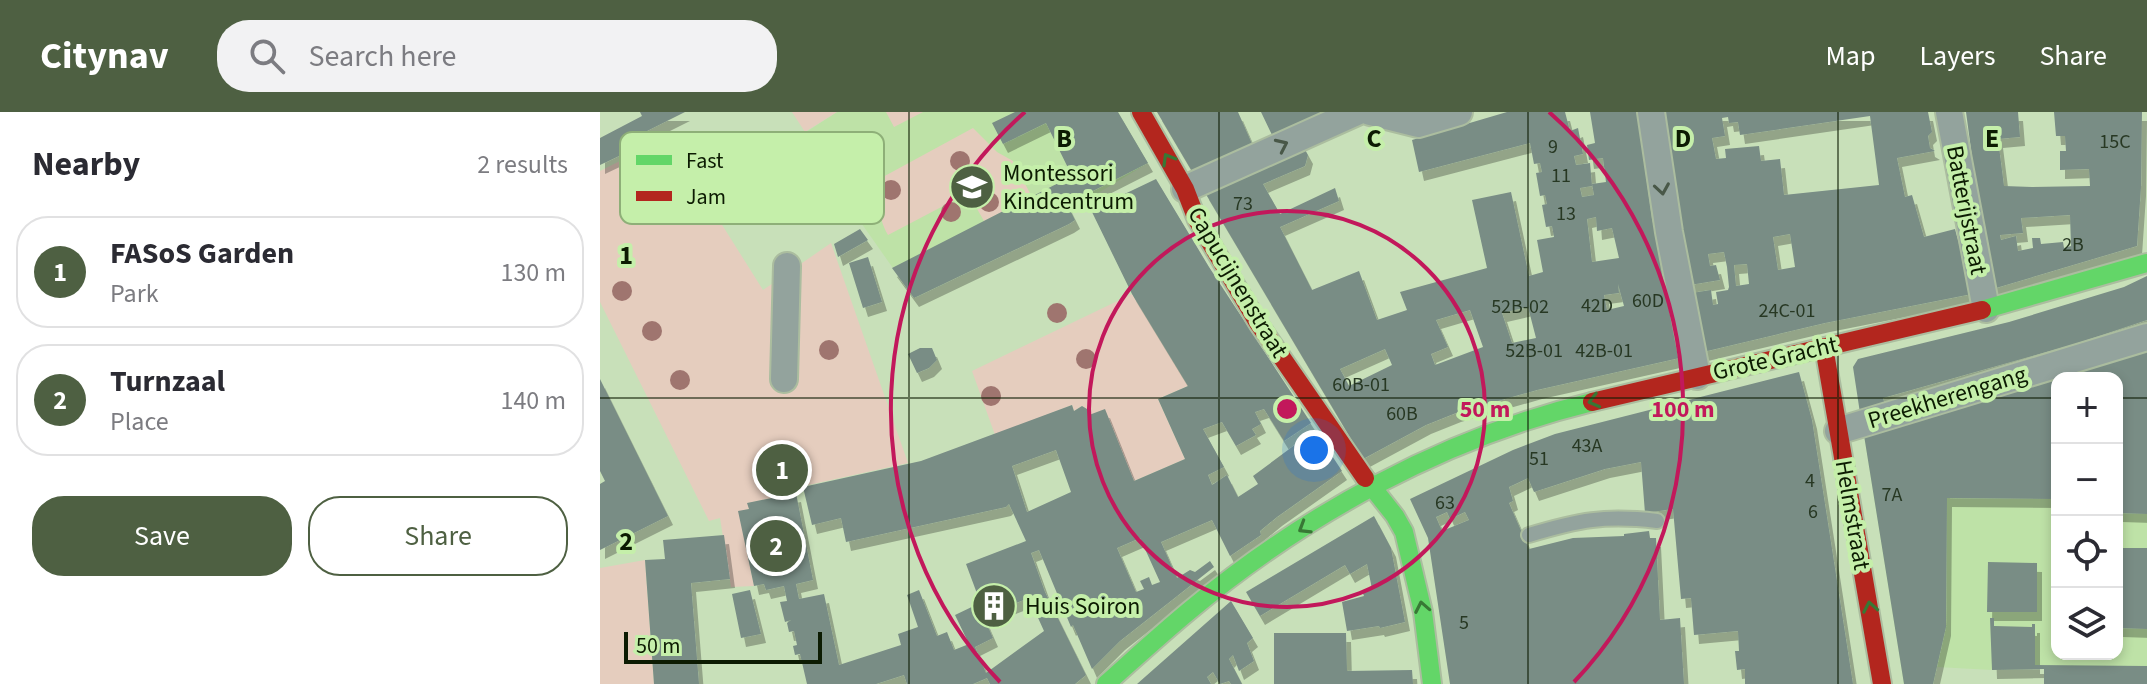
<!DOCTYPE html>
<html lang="en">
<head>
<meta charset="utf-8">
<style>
	:root { --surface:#fff; --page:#f2f2f3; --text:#2b2b33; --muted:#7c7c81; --line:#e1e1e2; --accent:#4e6042 }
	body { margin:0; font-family:"Source Sans 3",sans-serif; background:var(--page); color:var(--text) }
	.controls { position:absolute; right:24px; bottom:24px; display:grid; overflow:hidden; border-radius:16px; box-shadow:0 4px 12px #0003 }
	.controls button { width:72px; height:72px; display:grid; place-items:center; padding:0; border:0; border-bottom:2px solid var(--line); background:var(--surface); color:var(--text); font:40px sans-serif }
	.scale { position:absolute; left:24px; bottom:20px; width:198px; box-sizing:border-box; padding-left:8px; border:4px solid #0c1b02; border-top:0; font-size:22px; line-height:28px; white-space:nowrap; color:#0c1b02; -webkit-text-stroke:6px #c5efaa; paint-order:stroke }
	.you { position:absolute; left:714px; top:338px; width:28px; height:28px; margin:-20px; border:6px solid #fff; border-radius:50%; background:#1a73e8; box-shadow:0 0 0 12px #1a73e833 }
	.badge { display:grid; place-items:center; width:52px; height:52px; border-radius:50%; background:var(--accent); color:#fff; font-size:26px; font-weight:700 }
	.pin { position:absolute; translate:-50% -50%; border:4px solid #fff; box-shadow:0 2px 8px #0006 }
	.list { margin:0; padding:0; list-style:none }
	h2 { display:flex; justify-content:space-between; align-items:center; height:104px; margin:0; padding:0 32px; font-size:34px }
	h2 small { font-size:26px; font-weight:400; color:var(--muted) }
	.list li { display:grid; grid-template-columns:52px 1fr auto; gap:24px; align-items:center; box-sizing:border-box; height:112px; margin:0 16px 16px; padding:0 16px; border:2px solid var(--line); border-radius:32px }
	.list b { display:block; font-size:30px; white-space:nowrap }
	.list p { margin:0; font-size:26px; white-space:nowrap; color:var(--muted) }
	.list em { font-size:26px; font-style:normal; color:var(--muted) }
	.actions { display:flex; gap:16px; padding:24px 32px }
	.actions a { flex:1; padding:18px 0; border:2px solid var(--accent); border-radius:32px; text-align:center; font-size:28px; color:var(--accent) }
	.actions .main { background:var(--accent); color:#fff }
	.icon { flex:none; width:44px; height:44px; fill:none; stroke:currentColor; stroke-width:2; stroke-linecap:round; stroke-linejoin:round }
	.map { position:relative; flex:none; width:1547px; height:572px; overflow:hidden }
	header { display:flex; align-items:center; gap:48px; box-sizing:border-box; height:112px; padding:0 40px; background:var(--accent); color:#fff }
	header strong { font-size:38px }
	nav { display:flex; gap:44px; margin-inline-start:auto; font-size:28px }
	.search { width:560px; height:72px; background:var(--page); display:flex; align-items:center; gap:20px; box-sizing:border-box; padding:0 28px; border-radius:32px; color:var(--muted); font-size:30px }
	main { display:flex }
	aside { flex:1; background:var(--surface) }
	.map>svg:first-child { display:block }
	.built { fill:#bee2a7; fill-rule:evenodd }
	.green { fill:#e5cdbe }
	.building { fill:#798d85; fill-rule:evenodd; filter:url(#shadow) }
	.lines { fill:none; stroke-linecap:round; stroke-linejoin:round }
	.lane-casing { stroke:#abbd9f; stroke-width:18 }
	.street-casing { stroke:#abbd9f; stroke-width:30 }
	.fast-casing { stroke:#abbd9f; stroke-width:22 }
	.jam-casing { stroke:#abbd9f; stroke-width:22 }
	.lane { stroke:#93a39d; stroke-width:14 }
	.street { stroke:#93a39d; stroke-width:26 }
	.fast { stroke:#63d668; stroke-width:18 }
	.jam { stroke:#b3261e; stroke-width:18 }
	.tree { fill:#9f756f }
	.oneway { stroke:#495848 }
	.oneway2 { stroke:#387835 }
	.grid { fill:none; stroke:#0c1b02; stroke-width:2; stroke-opacity:0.55 }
	.ring { fill:none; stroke:#c2185b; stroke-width:4 }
	.labels { text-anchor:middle; stroke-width:8; stroke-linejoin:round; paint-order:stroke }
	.number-label { font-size:20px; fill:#273823 }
	.poi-label { font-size:24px; fill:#0c1b02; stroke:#c5efaa; text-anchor:start }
	.street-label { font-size:24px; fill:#0c1b02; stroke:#c5efaa }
	.key { fill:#c5efaa; stroke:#8eaf78; stroke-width:2 }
	.key-label { font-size:22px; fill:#0c1b02 }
	.grid-label { font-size:26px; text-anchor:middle; font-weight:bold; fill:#0c1b02; stroke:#c5efaa; stroke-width:8; stroke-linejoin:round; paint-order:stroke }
	.centre { fill:#c2185b; stroke:#c5efaa; stroke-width:4 }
	.ring-label { font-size:24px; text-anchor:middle; font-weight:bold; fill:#c2185b; stroke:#c5efaa; stroke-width:8; stroke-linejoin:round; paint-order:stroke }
</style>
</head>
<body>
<header>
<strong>Citynav</strong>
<div class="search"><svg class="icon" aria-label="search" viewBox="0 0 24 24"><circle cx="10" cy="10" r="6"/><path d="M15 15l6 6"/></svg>Search here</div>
<nav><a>Map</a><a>Layers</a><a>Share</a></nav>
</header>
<main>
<aside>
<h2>Nearby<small>2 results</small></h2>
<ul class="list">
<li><span class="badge">1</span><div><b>FASoS Garden</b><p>Park</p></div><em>130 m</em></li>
<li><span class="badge">2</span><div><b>Turnzaal</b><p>Place</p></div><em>140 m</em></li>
</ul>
<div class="actions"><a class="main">Save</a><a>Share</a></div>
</aside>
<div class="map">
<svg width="1547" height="572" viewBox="0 0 1547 572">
	<defs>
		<filter id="shadow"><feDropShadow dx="5" dy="9" stdDeviation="0" flood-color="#0004"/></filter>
	</defs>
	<rect width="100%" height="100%" fill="#c8e0b9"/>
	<path class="built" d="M 237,0 L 518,0 L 548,51 L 470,98 L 475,108 L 314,186 L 200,24 Z
		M 1547,231 L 1547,554 L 1435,554 L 1435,557 L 1392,558 L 1337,555 L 1333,572 L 1304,572 L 1263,317 ZM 1457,266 L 1517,266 L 1517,542 L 1457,542 Z"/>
	<path class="green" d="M 192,0 L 237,0 L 205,20 Z
		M 286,0 L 323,0 L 294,15 Z
		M 373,16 L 397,40 L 413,49 L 432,85 L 384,109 L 368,81 L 288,123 C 277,104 281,90 270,72 Z
		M 70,30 L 163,178 L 231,131 L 308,351 L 204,374 L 196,381 L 148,391 L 149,397 L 139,400 L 154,474 L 131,475 L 120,406 L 109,409 L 0,190 L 0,59 L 48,35 Z
		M 532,182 L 588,274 L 558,287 L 585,347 L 534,369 L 487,297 L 482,294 L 474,299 L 472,293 L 395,323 L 372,259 Z
		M 45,448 L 54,572 L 0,572 L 0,456 Z"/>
	<path class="building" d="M 40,0 L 85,0 L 33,26 L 38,35 L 0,53 L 0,26 L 42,4 Z
		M 415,0 L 518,0 L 548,51 L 467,92 L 475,108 L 469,112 L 314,186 L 292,156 L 472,64 L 446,11 L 403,32 L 392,11 Z
		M 557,0 L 638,0 L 653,34 L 593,61 Z
		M 661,0 L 729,0 L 673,25 Z
		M 907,0 L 965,0 L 970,19 L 978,16 L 983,42 L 974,44 L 976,53 L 990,51 L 992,74 L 980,76 L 982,85 L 994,83 L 992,72 L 1006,70 L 1003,46 L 989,48 L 987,33 L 995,31 L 990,0 L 1037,0 L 1052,107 L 1084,245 L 937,278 L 856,301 L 826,313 L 763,347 L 604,79 L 703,34 L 708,43 L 705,54 L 663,72 L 680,102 L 735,76 L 739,89 L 680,115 L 712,178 L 759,159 L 777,208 L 807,198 L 800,180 L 887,156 L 872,88 L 911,80 L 929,164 L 943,160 L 937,128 L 954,125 L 952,114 L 946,115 L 942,93 L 947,92 L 945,83 L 940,84 L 936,61 L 942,60 L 940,51 L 934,52 L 930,31 L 819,60 L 812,28 ZM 996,105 L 997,119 L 1012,116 L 1019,146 L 992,150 L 987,107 ZM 1018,172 L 1024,194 L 1007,198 L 1004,183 L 1019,181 ZM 928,195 L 936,226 L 912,231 L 902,201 ZM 870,198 L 883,235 L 835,253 L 831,242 L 848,235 L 836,208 ZM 785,237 L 792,253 L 749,274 L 740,257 Z
		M 1064,0 L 1328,0 L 1332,20 L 1328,24 L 1330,36 L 1335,39 L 1297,46 L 1305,85 L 1312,83 L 1324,125 L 1355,117 L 1372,182 L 1225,211 L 1103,240 L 1092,181 L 1111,178 L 1113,193 L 1118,192 L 1116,180 L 1128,178 L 1129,175 L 1127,155 L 1124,140 L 1108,142 L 1110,154 L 1116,153 L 1120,168 L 1090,173 ZM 1270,4 L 1279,73 L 1184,83 L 1180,47 L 1161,49 L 1159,34 L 1125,37 L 1126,46 L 1116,47 L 1112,26 L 1125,24 L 1122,6 L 1128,5 L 1129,11 L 1138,10 L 1140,23 ZM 1190,122 L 1195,155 L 1178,158 L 1173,125 ZM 1147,152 L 1149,172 L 1136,174 L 1134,153 Z
		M 1366,0 L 1418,0 L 1420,25 L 1398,27 L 1404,74 L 1432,75 L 1490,74 L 1489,57 L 1460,58 L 1460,39 L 1466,39 L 1465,24 L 1456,24 L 1454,0 L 1542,0 L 1541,75 L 1537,134 L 1396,176 L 1389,171 ZM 1470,103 L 1471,134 L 1464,136 L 1463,130 L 1441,132 L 1440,126 L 1432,126 L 1433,136 L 1418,139 L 1416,124 L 1401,128 L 1400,123 L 1423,121 L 1421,106 Z
		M 556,67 L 609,155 L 711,311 L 684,329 L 664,297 L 655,300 L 661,312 L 652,317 L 656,323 L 636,334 L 622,310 L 603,317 L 624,355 L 608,363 L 612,373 L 627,363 L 638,385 L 658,372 L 653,364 L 715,318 L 742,359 L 677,405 L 660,419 L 661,423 L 630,444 L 612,408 L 561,430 L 577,466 L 590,458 L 595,460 L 610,449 L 614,455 L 520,529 L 492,557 L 473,513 L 471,515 L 439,438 L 431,441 L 445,480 L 486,563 L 475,572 L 390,572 L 387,566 L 373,572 L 307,572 L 304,563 L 276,572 L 207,572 L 200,542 L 195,543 L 193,534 L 197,533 L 194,519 L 189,520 L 187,511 L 191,508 L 185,510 L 180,490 L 187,489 L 184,474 L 166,478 L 164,472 L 154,474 L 138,399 L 149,397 L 147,391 L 196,381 L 213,468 L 196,472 L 199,487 L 224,482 L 239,553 L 301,533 L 298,522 L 318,515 L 307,483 L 319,478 L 337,524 L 347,520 L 354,538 L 369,532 L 355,503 L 378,492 L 393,526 L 375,535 L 386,561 L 444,519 L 429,486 L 385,503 L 366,452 L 426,429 L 409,392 L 406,395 L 246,430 L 241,406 L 212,413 L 203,375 L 321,349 L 472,293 L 474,299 L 482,294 L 487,297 L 489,303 L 505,297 L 534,369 L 585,347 L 558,287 L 588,274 L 532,182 L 491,98 ZM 456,338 L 471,380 L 427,400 L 412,354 ZM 540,426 L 560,470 L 552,473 L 549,465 L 540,469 L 544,477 L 536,480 L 517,436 Z
		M 260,117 L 268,128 L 238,145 L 234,132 Z
		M 268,145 L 282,190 L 263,196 L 249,151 Z
		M 1547,164 L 1547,208 L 1475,232 L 1283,286 L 1285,293 L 1260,301 L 1253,255 L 1258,247 L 1409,210 L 1524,175 Z
		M 1547,231 L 1547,402 L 1517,401 L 1517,266 L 1457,266 L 1457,387 L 1347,386 L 1346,515 L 1333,572 L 1304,572 L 1263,317 Z
		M 320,236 L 332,236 L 337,248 L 329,256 L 317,261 L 308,242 Z
		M 1199,260 L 1212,308 L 1253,572 L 1145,572 L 1145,557 L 1137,558 L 1135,539 L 1139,539 L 1138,519 L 1094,523 L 1091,486 L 1081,487 L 1073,397 L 1045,401 L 1041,350 L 1005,357 L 934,380 L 928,366 L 909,375 L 913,389 L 909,391 L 929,437 L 973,426 L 1024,424 L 1024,422 L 1049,419 L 1050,426 L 1056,426 L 1060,508 L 1080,506 L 1084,572 L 850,572 L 828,426 L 810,387 L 913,338 L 955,322 ZM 847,400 L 850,407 L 865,400 L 869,408 L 842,419 L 836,405 Z
		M 0,267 L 68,404 L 0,438 L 0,372 L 5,369 L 0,359 Z
		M 774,404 L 791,436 L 805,510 L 780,516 L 779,514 L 747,519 L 742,490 L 764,484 L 762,479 L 772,477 L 767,452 L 750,462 L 745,453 L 660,504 L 646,480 Z
		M 124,423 L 130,467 L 91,471 L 99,572 L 54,572 L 45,448 L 65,447 L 63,428 Z
		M 1517,436 L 1547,436 L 1547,517 L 1517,516 Z
		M 1388,450 L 1437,451 L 1437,500 L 1387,500 Z
		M 150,478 L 161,522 L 141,526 L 132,482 Z
		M 631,489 L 653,526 L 647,531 L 654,549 L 639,559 L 633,543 L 629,547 L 642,572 L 631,572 L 629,569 L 620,572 L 613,560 L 607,565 L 611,572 L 537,572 Z
		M 1390,506 L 1394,506 L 1394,514 L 1432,515 L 1432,512 L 1435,512 L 1435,553 L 1547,554 L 1547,572 L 1444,572 L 1444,557 L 1392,558 Z
		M 674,521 L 746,521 L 747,559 L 812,558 L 813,572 L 674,572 Z"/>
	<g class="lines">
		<g class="lane-casing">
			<path id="lane" d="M 929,423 C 979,408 1004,403 1057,409"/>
		</g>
		<g class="street-casing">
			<path id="street" d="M 770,0 L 818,12 L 859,0
				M 1051,0 L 1069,120 L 1097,264
				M 1349,0 L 1386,197
				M 585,77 L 757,0
				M 184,267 L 187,154
				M 1238,319 L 1547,225"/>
		</g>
		<g class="fast-casing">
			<path id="fast" d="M 1382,198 L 1547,151
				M 765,366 L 795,404 L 804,420 L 823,500 L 832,572
				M 506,572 C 533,548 560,523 589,499 C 705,402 844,326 992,290"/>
		</g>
		<g class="jam-casing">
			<path id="jam" d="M 541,0 L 585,77 L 597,108 L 658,211 L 765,366
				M 1224,235 L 1282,572
				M 992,290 L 1382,198"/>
		</g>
		<use href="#lane" class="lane"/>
		<use href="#street" class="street"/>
		<use href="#fast" class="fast"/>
		<use href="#jam" class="jam"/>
	</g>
	<g class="tree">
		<circle cx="360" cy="49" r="10"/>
		<circle cx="291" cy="78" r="10"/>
		<circle cx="389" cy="90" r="10"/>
		<circle cx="351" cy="100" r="10"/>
		<circle cx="22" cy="179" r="10"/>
		<circle cx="457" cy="201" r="10"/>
		<circle cx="52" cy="219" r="10"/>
		<circle cx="229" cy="238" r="10"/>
		<circle cx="486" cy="247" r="10"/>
		<circle cx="80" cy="268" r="10"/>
		<circle cx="391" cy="284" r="10"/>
	</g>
	<defs><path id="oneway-chevron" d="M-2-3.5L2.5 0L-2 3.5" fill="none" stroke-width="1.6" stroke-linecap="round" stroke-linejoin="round" transform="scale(2)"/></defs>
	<g class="oneway">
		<use href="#oneway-chevron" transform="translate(682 33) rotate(-25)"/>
		<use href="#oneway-chevron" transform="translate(1062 77) rotate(81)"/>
	</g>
	<g class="oneway2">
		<use href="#oneway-chevron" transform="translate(568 47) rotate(-120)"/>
		<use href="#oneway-chevron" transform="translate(994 289) rotate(166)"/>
		<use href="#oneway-chevron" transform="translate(704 416) rotate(148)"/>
		<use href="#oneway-chevron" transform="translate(822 495) rotate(-101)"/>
		<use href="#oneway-chevron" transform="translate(1270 495) rotate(-100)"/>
	</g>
	<path class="grid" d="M 309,0 L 309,572M 619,0 L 619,572M 928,0 L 928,572M 1238,0 L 1238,572M 0,286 L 1457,286M 1517,286 L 1547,286"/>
	<g class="ring">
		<circle cx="687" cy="297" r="198"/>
		<path d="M400 570A396 396 0 0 1 425 0M949 0A396 396 0 0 1 974 570"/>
	</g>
	<defs>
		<g id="school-disc" transform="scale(2.3)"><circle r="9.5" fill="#4e6042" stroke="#c5efaa"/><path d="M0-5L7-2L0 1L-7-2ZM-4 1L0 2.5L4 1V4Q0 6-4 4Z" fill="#fff"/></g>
		<g id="building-disc" transform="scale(2.3)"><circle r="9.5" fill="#4e6042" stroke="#c5efaa"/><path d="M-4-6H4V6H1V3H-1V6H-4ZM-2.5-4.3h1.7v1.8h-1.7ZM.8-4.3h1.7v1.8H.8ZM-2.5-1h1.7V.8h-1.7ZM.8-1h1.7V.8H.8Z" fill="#fff"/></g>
	</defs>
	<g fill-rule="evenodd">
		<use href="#school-disc" x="372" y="75"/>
		<use href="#building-disc" x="394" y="494"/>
	</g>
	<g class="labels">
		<g class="number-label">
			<text x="1515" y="36">15C</text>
			<text x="953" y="41">9</text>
			<text x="961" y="70">11</text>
			<text x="643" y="98">73</text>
			<text x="966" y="108">13</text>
			<text x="1473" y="139">2B</text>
			<text x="1048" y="195">60D</text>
			<text x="997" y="200">42D</text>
			<text x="920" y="201">52B-02</text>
			<text x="1187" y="205">24C-01</text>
			<text x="934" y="245">52B-01</text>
			<text x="1004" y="245">42B-01</text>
			<text x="761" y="279">60B-01</text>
			<text x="802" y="308">60B</text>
			<text x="987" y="340">43A</text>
			<text x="939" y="353">51</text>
			<text x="1210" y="375">4</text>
			<text x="1292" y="389">7A</text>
			<text x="845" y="397">63</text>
			<text x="1213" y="406">6</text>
			<text x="864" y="517">5</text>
		</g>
		<g class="poi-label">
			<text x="403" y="69">Montessori<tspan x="403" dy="28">Kindcentrum</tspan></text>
			<text x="425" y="502">Huis Soiron</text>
		</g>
		<g class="street-label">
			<text transform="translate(1367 98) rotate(79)" y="8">Batterijstraat</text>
			<text transform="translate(638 170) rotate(59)" y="8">Capucijnenstraat</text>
			<text transform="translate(1175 246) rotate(-13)" y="8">Grote Gracht</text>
			<text transform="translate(1347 285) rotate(-17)" y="8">Preekherengang</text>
			<text transform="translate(1253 403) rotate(80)" y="8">Helmstraat</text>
		</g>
	</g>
	<rect x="20" y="20" width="264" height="92" rx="12" class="key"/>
	<rect x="36" y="43" width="36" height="10" fill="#63d668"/>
	<rect x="36" y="79" width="36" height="10" fill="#b3261e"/>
	<g class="key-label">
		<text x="86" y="56">Fast</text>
		<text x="86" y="92">Jam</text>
	</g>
	<g class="grid-label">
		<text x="464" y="35">B</text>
		<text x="774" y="35">C</text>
		<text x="1083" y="35">D</text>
		<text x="1392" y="35">E</text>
		<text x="26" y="152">1</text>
		<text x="26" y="438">2</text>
	</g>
	<circle cx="687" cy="297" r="12" class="centre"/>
	<g class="ring-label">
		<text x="885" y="305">50 m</text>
		<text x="1083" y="305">100 m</text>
	</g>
</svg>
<div class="controls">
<button>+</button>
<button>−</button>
<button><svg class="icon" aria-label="locate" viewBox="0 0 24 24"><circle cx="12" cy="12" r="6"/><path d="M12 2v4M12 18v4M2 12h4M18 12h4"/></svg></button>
<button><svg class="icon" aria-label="layers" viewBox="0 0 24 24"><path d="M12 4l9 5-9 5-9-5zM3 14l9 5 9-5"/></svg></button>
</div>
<div class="scale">50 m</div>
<div class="you"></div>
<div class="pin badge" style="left:182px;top:358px">1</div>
<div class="pin badge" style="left:176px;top:434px">2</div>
</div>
</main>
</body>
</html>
